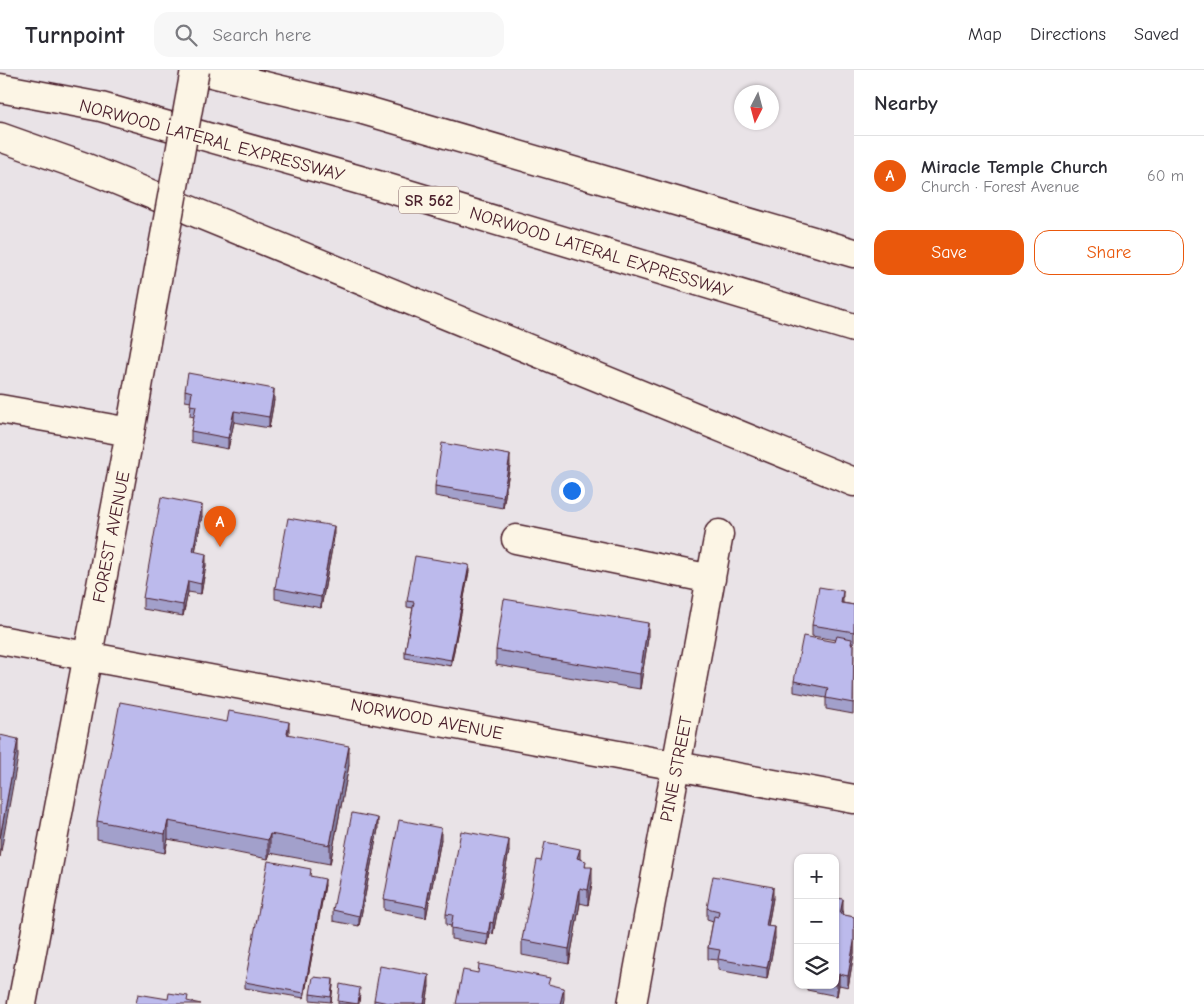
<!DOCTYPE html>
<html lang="en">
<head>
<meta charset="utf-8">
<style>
	:root { --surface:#fff; --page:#f7f7f7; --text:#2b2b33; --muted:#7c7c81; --line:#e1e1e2; --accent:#ea580c }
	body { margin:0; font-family:"Comic Neue",sans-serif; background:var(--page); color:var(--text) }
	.controls { position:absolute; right:15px; bottom:15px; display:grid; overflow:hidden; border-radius:10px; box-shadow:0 1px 4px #0004 }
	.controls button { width:45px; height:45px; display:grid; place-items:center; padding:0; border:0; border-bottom:1px solid var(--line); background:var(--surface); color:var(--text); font:25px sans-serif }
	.compass { position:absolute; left:734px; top:15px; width:45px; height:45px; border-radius:50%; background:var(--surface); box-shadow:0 1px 4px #0004; rotate:186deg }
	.you { position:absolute; left:571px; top:420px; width:18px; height:18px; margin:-12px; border:4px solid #fff; border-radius:50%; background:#1a73e8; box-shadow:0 0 0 8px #1a73e833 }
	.badge { display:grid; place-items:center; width:32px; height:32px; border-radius:50%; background:var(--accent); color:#fff; font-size:16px; font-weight:700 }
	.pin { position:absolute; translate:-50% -41px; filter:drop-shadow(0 1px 2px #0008) }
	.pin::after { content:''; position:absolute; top:26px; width:18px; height:15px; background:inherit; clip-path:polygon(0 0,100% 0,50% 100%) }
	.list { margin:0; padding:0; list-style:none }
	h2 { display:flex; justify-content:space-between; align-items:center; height:65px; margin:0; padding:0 20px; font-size:21px }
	h2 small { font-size:16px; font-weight:400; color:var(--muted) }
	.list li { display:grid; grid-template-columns:32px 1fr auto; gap:15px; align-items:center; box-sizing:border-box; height:80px; padding:0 20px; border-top:1px solid var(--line) }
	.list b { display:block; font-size:19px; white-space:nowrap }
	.list p { margin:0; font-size:16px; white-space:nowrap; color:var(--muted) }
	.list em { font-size:16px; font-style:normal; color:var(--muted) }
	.actions { display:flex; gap:10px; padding:15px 20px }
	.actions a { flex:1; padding:11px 0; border:1px solid var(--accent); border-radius:15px; text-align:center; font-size:18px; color:var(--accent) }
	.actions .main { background:var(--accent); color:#fff }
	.icon { flex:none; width:28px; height:28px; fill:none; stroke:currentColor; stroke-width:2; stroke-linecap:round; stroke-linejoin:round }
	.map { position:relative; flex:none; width:854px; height:934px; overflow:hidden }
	header { display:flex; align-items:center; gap:30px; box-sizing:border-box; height:70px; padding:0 25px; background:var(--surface); border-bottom:1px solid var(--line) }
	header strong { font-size:24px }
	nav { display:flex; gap:28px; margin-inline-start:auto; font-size:18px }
	.search { width:350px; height:45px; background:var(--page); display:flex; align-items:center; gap:12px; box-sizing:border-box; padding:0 18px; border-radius:15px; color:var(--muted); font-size:19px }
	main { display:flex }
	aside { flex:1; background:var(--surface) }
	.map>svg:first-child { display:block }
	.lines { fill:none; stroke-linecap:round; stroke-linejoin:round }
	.minor-casing { stroke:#4a1f2b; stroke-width:31 }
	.highway-casing { stroke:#4a1f2b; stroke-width:31 }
	.minor { stroke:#fcf5e5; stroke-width:28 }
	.highway { stroke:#fcf5e5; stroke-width:28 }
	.minor-bridge-casing { stroke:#4a1f2b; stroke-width:31; stroke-linecap:butt }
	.minor-bridge { stroke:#fcf5e5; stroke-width:28 }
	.wall { fill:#a2a0cb; stroke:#4a1f2b }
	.shaded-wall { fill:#8482a5; stroke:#4a1f2b }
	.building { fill:#bcbaec; stroke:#4a1f2b }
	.labels { text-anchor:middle; stroke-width:4.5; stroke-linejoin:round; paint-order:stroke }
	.shield { fill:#fcf5e5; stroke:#7f5f63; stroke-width:1 }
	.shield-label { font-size:16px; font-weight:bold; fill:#4a1f2b }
	.street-label { font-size:18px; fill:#4a1f2b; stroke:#fcf5e5 }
</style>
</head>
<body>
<header>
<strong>Turnpoint</strong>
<div class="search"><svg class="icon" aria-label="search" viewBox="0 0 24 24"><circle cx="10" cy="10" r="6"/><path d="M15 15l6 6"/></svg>Search here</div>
<nav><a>Map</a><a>Directions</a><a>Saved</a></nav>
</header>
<main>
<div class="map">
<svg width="854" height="934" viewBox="0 0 854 934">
	<rect width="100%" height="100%" fill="#e9e3e7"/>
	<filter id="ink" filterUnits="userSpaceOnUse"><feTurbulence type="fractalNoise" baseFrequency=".02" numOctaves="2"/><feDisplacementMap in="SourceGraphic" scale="10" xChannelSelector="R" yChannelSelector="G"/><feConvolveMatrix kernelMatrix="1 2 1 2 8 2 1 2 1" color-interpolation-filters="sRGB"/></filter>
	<g filter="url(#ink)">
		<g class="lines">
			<g class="minor-casing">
				<path id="minor" d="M 0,339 L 130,362
					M 516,469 L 711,509
					M 0,570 L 854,729
					M 22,934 L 130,362 L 151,243
					M 632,934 L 719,464"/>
			</g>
			<g class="highway-casing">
				<path id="highway" d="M 199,0 L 360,39 L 854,183
					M 0,18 L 101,37 L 381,116 L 854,258
					M 0,67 L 82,96 L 854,412"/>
			</g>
			<use href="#minor" class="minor"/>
			<use href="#highway" class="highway"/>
			<g class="minor-bridge-casing">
				<path id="minor-bridge" d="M 151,243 L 195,0"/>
			</g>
			<use href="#minor-bridge" class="minor-bridge"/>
		</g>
		<path class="wall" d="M 185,320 L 274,330 L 269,358 L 234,352 L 228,379 L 191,372 L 191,361 L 194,347 L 190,346 L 191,332 L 185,331 Z
			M 510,395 L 503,438 L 435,426 L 435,416 Z
			M 202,446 L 195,482 L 206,495 L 201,524 L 188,522 L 183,546 L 143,539 L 143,528 Z
			M 334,467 L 321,538 L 275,529 L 275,518 Z
			M 469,501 L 451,596 L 405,588 L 405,582 L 413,538 L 407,537 L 407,531 Z
			M 843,533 L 854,535 L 854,573 L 852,573 L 852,574 L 854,574 L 853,644 L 826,639 L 826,628 L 794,622 L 794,611 L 835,572 L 836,570 L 812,566 L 812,555 Z
			M 648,568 L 640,619 L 496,595 L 496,580 Z
			M 289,665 L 349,695 L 330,794 L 270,783 L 268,789 L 168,769 L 165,783 L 97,769 L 97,751 Z
			M 378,759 L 359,856 L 333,851 L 333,840 Z
			M 441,769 L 426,848 L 384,840 L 384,829 Z
			M 509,781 L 493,864 L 490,863 L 488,875 L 451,869 L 451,856 L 446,855 L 446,844 Z
			M 580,789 L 586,797 L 592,813 L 588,835 L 580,833 L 569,894 L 522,885 L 522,870 L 541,791 Z
			M 311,806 L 325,815 L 304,928 L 245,918 L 245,912 Z
			M 773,828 L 768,856 L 775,868 L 767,909 L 718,900 L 718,890 L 708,889 L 708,878 L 713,851 L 707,849 L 707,838 Z
			M 835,828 L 843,840 L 842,845 L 854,847 L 854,883 L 848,917 L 839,915 L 837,926 L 807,920 L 807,915 L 835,915 Z
			M 333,915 L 331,932 L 310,930 L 310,924 Z
			M 429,916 L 426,934 L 374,934 L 374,930 Z
			M 360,924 L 359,934 L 338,934 L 338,931 Z"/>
		<path class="shaded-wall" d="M 274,319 L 274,330 L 269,358 L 269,347 Z
			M 234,341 L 234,352 L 228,379 L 228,368 Z
			M 510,385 L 510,395 L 503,438 L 503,427 Z
			M 202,435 L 202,446 L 193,492 L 193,481 Z
			M 334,456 L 334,467 L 321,538 L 321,527 Z
			M 206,484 L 206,495 L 201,524 L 201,514 Z
			M 469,495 L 469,501 L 451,596 L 451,590 Z
			M 188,511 L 188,522 L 183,546 L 183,535 Z
			M 843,521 L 843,532 L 841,544 L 841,533 Z
			M 648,553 L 648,568 L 640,619 L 640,604 Z
			M 289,652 L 289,671 L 287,664 Z
			M 18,669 L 18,687 L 0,787 L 0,768 Z
			M 349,676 L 349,695 L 330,794 L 330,775 Z
			M 378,748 L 378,759 L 359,856 L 359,846 Z
			M 168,751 L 168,769 L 165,783 L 165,764 Z
			M 441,758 L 441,769 L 426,848 L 426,837 Z
			M 270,764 L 270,783 L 268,789 L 268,770 Z
			M 509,770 L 509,781 L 493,864 L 493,853 Z
			M 580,779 L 580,794 L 577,788 Z
			M 592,797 L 592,813 L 588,835 L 588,820 Z
			M 325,809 L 325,815 L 304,928 L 304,923 Z
			M 773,817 L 773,828 L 766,867 L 766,856 Z
			M 580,818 L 580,833 L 569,894 L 569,879 Z
			M 843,829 L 843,840 L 840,855 L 840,844 Z
			M 490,852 L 490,863 L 488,875 L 488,864 Z
			M 775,857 L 775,868 L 767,909 L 767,898 Z
			M 854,872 L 854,883 L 848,917 L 848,906 Z
			M 839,904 L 839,915 L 837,926 L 837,915 Z
			M 429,905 L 429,916 L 426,934 L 424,934 Z
			M 333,909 L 333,915 L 331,932 L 331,927 Z
			M 564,918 L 564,929 L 563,934 L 560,934 Z"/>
		<path class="building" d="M 188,303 L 274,319 L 269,347 L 234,341 L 228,368 L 191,361 L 196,336 L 190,335 L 192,322 L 185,320 Z
			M 442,373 L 510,385 L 503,427 L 435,416 Z
			M 161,427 L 202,435 L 193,481 L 206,484 L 201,514 L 188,511 L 183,535 L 143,528 Z
			M 288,448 L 334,456 L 321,527 L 275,518 Z
			M 415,486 L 469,495 L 451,590 L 405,582 L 414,532 L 407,531 Z
			M 819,517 L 843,521 L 841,533 L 854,535 L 854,562 L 812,555 Z
			M 504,529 L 648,553 L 640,604 L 496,580 Z
			M 803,566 L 835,572 L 837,566 L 852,569 L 851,574 L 854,574 L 853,633 L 826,628 L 828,618 L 794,611 Z
			M 120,632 L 227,652 L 229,641 L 289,652 L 287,664 L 349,676 L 330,775 L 270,764 L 268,770 L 168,751 L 165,764 L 97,751 Z
			M 0,665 L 18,669 L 0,768 Z
			M 352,743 L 378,748 L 359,846 L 333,840 Z
			M 399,750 L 441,758 L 426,837 L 384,829 Z
			M 461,761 L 509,770 L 493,853 L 490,852 L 488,864 L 451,858 L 453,845 L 446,844 Z
			M 545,772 L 580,779 L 577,788 L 586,791 L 585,797 L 592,797 L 588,820 L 580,818 L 569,879 L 522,870 L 537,790 L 541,791 Z
			M 268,791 L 311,799 L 310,806 L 325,809 L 304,923 L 245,912 Z
			M 713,806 L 773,817 L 766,856 L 775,857 L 767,898 L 718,889 L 720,880 L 708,878 L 714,846 L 718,847 L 719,841 L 707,838 Z
			M 835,828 L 843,829 L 840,844 L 854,847 L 854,872 L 848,906 L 839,904 L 837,915 L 835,915 Z
			M 479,894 L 550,908 L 548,914 L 564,918 L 560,934 L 456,934 L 463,900 L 478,903 Z
			M 380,896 L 429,905 L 424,934 L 393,934 L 374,930 Z
			M 313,907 L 333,909 L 331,927 L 310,924 Z
			M 340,914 L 360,918 L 358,934 L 338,931 Z
			M 169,923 L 188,926 L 187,931 L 201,934 L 136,934 L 138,924 L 168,929 Z"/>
	</g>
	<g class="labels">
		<rect class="shield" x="399" y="116.5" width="60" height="27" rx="4"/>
		<g class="shield-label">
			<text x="429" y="136">SR 562</text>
		</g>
		<g class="street-label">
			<text transform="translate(212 70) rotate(15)" y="6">NORWOOD LATERAL EXPRESSWAY</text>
			<text transform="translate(601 182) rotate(17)" y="6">NORWOOD LATERAL EXPRESSWAY</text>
			<text transform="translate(111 467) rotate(-79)" y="6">FOREST AVENUE</text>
			<text transform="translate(427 649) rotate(11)" y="6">NORWOOD AVENUE</text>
			<text transform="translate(676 699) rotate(-79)" y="6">PINE STREET</text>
		</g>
	</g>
</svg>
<div class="controls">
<button>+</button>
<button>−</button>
<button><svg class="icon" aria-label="layers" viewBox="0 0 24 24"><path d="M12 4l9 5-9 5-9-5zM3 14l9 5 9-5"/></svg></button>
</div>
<svg class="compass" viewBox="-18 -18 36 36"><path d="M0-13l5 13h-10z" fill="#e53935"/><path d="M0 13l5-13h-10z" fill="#7c7c81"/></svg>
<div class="you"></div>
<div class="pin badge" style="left:220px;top:477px">A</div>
</div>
<aside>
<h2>Nearby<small></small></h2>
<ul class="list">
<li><span class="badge">A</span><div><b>Miracle Temple Church</b><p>Church · Forest Avenue</p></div><em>60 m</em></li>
</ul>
<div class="actions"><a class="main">Save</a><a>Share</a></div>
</aside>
</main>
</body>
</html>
